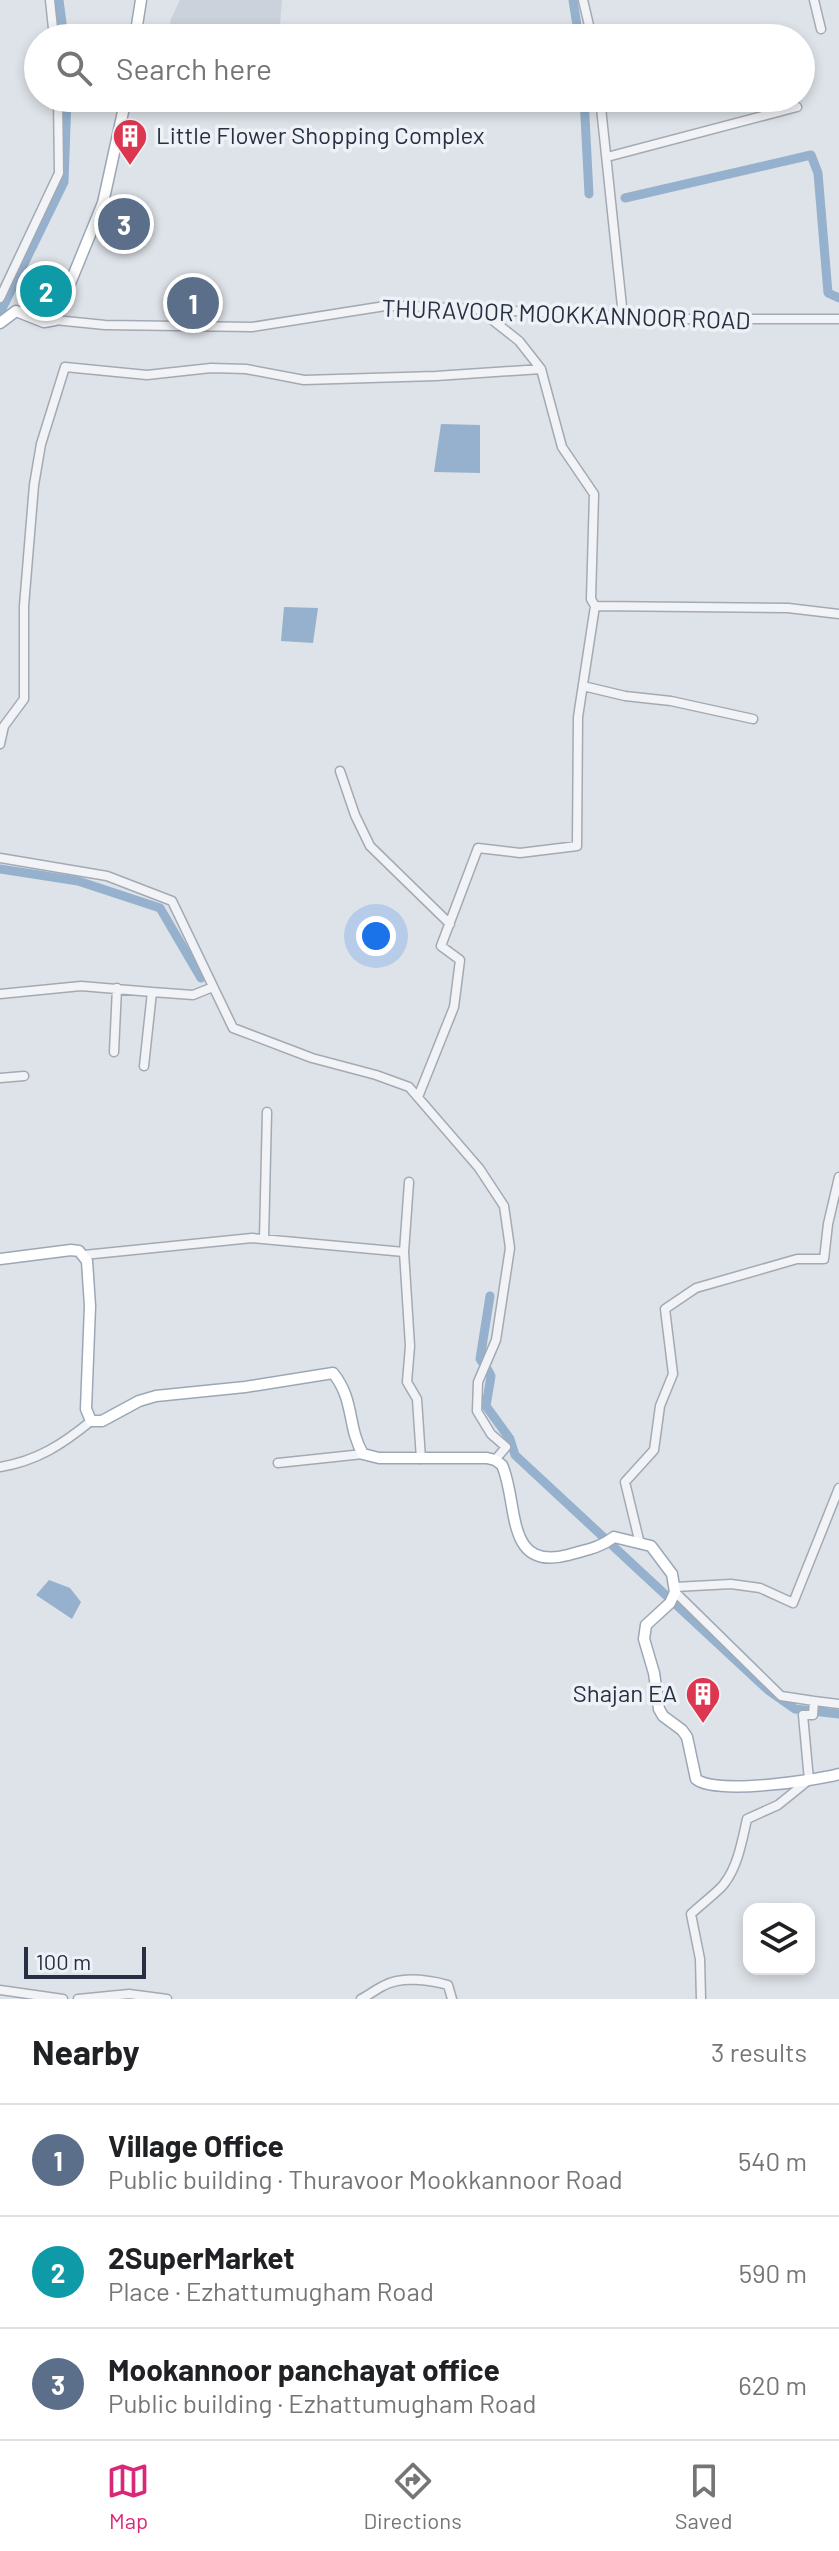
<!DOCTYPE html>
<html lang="en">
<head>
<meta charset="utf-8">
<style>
	:root { --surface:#fff; --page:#f6f6f6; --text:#202124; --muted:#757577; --line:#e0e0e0; --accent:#db2777 }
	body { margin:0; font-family:Barlow,sans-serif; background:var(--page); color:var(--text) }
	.controls { position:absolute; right:24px; bottom:24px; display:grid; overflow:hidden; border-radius:16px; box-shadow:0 4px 12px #0003 }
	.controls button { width:72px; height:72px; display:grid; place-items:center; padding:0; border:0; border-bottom:2px solid var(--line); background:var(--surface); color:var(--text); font:40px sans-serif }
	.scale { position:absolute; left:24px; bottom:20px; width:122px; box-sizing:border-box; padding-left:8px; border:4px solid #263042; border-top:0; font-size:22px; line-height:28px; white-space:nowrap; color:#263042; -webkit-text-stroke:6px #eef2f7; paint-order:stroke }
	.you { position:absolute; left:376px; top:936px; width:28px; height:28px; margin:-20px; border:6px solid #fff; border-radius:50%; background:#1a73e8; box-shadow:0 0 0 12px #1a73e833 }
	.badge { display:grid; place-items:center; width:52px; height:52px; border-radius:50%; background:var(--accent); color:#fff; font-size:26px; font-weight:700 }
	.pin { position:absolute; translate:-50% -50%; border:4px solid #fff; box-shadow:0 2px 8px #0006 }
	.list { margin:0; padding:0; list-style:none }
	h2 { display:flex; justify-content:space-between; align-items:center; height:104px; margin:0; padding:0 32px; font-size:34px }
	h2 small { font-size:26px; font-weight:400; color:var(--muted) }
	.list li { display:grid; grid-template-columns:52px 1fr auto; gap:24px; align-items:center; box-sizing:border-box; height:112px; padding:0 32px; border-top:2px solid var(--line) }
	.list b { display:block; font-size:30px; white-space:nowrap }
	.list p { margin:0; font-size:26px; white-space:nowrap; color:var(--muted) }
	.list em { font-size:26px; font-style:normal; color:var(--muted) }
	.icon { flex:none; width:44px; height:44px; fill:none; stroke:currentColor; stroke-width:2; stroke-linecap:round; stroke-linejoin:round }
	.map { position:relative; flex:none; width:839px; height:1999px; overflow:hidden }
	.search { position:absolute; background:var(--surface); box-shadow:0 4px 12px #0003; left:24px; right:24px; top:24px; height:88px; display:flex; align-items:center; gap:20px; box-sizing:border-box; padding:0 28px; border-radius:44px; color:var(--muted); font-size:30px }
	.sheet { height:440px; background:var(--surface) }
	nav { display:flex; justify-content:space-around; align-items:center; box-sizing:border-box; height:112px; border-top:2px solid var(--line); background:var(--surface); font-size:22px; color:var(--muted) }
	nav a { display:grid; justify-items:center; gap:4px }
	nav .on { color:var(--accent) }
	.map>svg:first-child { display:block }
	.built { fill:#ccd2dc }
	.water { fill:#95b1cd }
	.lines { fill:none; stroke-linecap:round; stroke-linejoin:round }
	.canal { stroke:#95b1cd; stroke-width:9 }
	.minor-casing { stroke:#a3aab4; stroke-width:11 }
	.major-casing { stroke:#9ca7b6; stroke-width:13 }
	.minor { stroke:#f1f3f7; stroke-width:8 }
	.major { stroke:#fff; stroke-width:10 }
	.labels { text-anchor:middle; stroke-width:7; stroke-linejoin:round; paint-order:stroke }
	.poi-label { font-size:24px; fill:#263042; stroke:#eef2f7; text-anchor:start }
	.street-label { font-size:24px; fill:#263042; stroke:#eef2f7 }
</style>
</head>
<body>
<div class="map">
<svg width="839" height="1999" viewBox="0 0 839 1999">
	<rect width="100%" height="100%" fill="#dee3e9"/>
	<path class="built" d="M 180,0 L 282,0 L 279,38 L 167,38 L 171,19 Z"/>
	<path class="water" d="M 441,424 L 480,425 L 480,473 L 434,472 Z
		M 284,607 L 318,608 L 313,643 L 281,641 Z
		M 49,1580 L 70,1588 L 81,1602 L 72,1619 L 36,1595 Z"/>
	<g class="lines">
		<path class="canal" d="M 59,0 L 64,38
			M 573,0 L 579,38
			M 584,98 L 589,194
			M 625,198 L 811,155 L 818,173 L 828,293 L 839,298
			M 0,313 L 64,182 L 67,98
			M 0,869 L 78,881 L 160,908 L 201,978
			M 482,1362 L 480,1359 L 490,1296
			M 488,1370 L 491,1376 L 486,1406 L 510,1439 L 515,1455 L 768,1690 L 795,1709 L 839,1714"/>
		<g class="minor-casing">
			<path id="minor" d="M 50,0 L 54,38
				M 583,0 L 592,38
				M 814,0 L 821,29
				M 600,98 L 623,316
				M 607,157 L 797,107
				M 0,298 L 59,173 L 58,98
				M 481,311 L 519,341 L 541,369 L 562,447 L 594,494 L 591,599 L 595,606 L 788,608 L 839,614
				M 55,320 L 105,325 L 252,327 L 385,306 L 408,306 L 677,319 L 839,319
				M 583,686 L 625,696 L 671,701 L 753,719
				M 0,744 L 4,726 L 24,699 L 24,606 L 34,485 L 41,444 L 65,367 L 147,375 L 211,368 L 246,369 L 304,380 L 436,376 L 541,369
				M 340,771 L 355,815 L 370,846 L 450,924
				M 0,858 L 107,876 L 172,901 L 233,1028 L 312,1058 L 376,1075 L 409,1087 L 479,1168 L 504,1206 L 510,1248 L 496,1340 L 478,1382 L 477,1411 L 491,1434 L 506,1447 L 495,1460
				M 0,994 L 81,986 L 152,992
				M 114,1052 L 117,988
				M 144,1066 L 152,992 L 193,995 L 213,987
				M 0,1078 L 24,1076
				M 418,1097 L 454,1007 L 460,960 L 441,946 L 478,848 L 520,853 L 577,846 L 578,717 L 595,606
				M 409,1182 L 404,1252 L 410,1346 L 407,1382 L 417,1399 L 421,1459
				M 264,1239 L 267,1112
				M 84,1255 L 252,1238 L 404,1252
				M 278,1463 L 363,1454
				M 0,1467 C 37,1461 63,1444 91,1421
				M 640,1544 L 625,1482 L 654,1450 L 660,1406 L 673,1374 L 665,1309 L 696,1288 L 797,1259 L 824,1259 L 828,1224 L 839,1177
				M 675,1587 L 731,1584 L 760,1588 L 793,1603 L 839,1488
				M 675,1592 L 781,1696 L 814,1701
				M 0,1990 L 63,1999
				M 78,1999 L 129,1994 L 167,1999
				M 361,1999 C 369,1995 375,1990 383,1986 C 401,1976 429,1980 448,1985 L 452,1999
				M 701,1999 L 700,1959 L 691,1914 C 699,1906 719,1891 724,1884 C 738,1866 742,1841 747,1819 L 778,1805 L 809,1780 L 803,1715 L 813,1715 L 814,1701 L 839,1704"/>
		</g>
		<g class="major-casing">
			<path id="major" d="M 135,38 L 141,0
				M 0,323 L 16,311 L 44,322 L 55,320 L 103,203 L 126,98
				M 0,1259 L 71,1250 L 79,1251 L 87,1261 L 90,1306 L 86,1409 L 91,1421 L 102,1421 L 139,1401 L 156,1396 L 245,1387 L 333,1373 C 355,1400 347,1427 363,1454 L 379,1458 L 487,1458 L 495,1460 L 502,1465 C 519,1503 504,1572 568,1555 C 585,1550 600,1548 614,1537 L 651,1546 L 672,1574 L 675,1592 L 670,1603 L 646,1625 L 644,1639 L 654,1673 L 659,1709 L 663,1716 L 682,1730 L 687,1737 L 696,1779 C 715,1795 813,1781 839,1774"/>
		</g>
		<use href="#minor" class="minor"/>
		<use href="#major" class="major"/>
	</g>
	<defs>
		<g id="building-pin" transform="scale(1.8)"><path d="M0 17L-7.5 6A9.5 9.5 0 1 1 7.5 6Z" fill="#dc3650" stroke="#eef2f7"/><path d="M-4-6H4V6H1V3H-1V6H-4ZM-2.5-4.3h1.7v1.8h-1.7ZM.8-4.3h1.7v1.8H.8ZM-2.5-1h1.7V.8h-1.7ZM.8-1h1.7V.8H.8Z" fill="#fff"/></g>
	</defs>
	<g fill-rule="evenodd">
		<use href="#building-pin" x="130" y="136"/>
		<use href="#building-pin" x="703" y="1694"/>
	</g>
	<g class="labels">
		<g class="poi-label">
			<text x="156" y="144">Little Flower Shopping Complex</text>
			<text x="677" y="1702" text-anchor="end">Shajan EA</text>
		</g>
		<g class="street-label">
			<text transform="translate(566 315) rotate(2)" y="8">THURAVOOR MOOKKANNOOR ROAD</text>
		</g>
	</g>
</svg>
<div class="controls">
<button><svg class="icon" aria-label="layers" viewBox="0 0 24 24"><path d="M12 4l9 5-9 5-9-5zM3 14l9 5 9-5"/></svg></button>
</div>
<div class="scale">100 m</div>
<div class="you"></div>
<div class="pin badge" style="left:193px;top:303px;background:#5c6f8a">1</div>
<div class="pin badge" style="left:46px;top:291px;background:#0f9aa8">2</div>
<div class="pin badge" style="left:124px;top:224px;background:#5c6f8a">3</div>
<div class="search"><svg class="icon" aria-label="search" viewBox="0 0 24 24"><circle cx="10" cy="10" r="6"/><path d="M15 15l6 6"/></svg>Search here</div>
</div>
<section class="sheet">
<h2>Nearby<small>3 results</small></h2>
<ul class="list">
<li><span class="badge" style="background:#5c6f8a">1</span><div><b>Village Office</b><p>Public building · Thuravoor Mookkannoor Road</p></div><em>540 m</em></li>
<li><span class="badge" style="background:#0f9aa8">2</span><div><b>2SuperMarket</b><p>Place · Ezhattumugham Road</p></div><em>590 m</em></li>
<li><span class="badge" style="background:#5c6f8a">3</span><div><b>Mookannoor panchayat office</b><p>Public building · Ezhattumugham Road</p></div><em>620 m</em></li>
</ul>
</section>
<nav>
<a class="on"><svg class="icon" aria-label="map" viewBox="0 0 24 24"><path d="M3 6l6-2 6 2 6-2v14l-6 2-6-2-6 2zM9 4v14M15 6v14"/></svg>Map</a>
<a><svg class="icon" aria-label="directions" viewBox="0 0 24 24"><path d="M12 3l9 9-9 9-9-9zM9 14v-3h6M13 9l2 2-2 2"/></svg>Directions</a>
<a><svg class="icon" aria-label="saved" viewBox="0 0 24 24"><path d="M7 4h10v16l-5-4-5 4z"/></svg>Saved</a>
</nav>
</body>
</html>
